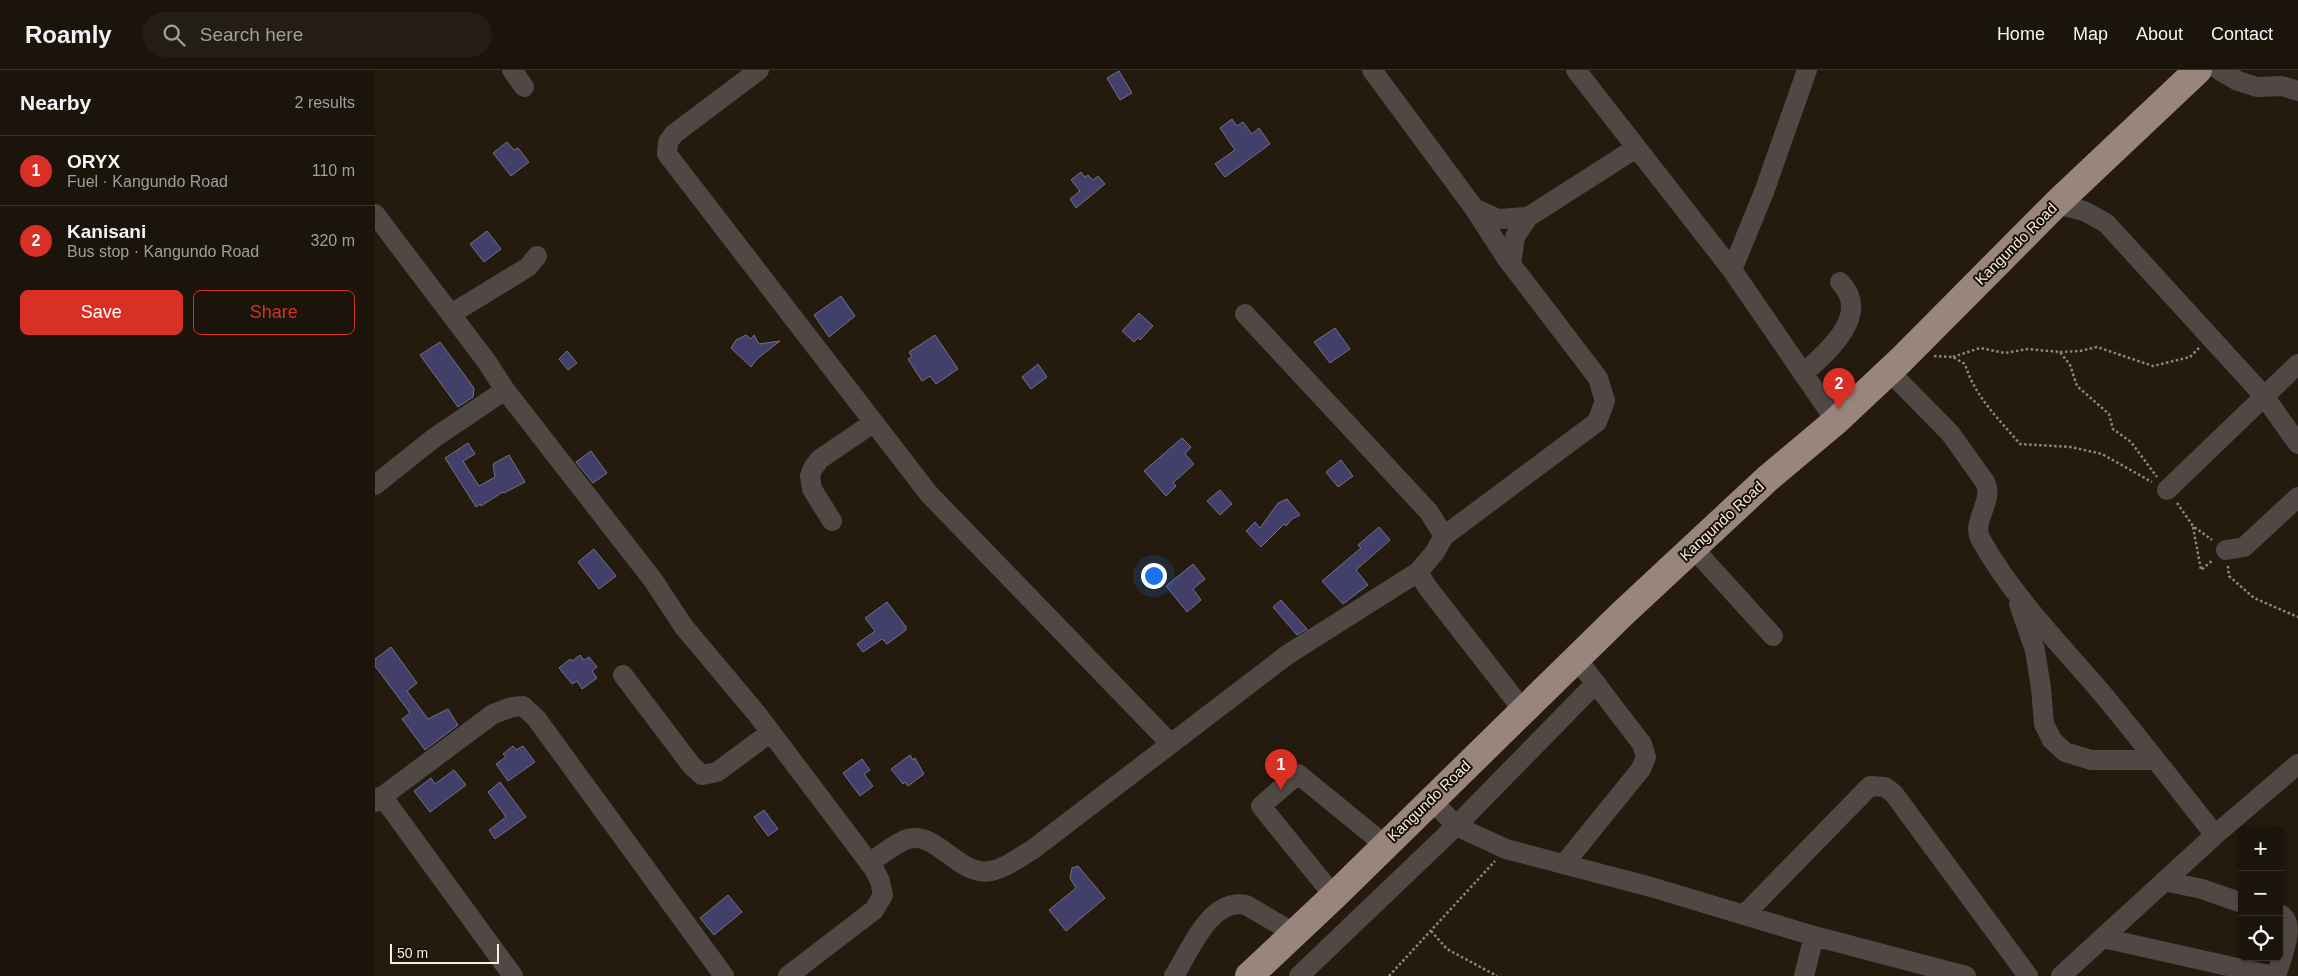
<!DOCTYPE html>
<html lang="en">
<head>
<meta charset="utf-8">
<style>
	:root { --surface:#1b140a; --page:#241d13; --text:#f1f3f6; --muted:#a09e9c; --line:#39332b; --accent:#d93025 }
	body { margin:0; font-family:Helvetica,sans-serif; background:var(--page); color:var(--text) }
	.controls { position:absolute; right:15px; bottom:15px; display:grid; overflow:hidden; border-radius:8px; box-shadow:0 1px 4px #0004 }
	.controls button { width:45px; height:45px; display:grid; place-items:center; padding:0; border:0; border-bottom:1px solid var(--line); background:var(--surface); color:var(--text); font:25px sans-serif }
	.scale { position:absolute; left:15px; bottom:12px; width:109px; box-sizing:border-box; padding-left:5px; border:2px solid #f4ede4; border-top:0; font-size:14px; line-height:18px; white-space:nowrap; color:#f4ede4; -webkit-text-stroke:4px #1a1105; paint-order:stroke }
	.you { position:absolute; left:778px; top:505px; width:18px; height:18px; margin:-12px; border:4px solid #fff; border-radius:50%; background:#1a73e8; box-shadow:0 0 0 8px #1a73e833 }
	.badge { display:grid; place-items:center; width:32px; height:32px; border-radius:50%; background:var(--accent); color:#fff; font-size:16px; font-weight:700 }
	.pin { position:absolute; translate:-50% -41px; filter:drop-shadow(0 1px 2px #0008) }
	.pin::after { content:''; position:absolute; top:26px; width:18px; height:15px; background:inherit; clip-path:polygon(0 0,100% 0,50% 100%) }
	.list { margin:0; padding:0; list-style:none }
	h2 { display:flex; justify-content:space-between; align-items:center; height:65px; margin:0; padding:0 20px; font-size:21px }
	h2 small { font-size:16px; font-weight:400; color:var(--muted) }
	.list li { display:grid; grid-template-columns:32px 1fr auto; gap:15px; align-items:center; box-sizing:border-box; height:70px; padding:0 20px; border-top:1px solid var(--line) }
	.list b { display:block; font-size:19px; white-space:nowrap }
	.list p { margin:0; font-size:16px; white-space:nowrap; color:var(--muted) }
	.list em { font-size:16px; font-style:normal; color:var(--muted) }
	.actions { display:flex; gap:10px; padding:15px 20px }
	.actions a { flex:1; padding:11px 0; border:1px solid var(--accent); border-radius:8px; text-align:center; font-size:18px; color:var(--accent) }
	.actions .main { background:var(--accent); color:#fff }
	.icon { flex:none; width:28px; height:28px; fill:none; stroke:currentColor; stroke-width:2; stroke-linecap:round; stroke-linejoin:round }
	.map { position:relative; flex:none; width:1923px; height:906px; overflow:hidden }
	header { display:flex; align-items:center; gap:30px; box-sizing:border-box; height:70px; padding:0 25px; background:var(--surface); border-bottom:1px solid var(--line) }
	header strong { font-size:24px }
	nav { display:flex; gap:28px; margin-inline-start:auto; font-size:18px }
	.search { width:350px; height:45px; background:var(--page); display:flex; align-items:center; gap:12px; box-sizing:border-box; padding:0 18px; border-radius:28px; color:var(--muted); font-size:19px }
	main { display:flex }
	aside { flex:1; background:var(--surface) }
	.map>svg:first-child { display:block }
	.building { fill:#423f6b; stroke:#727284 }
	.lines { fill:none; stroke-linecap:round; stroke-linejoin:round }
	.path { stroke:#8f877c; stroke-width:2.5; stroke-dasharray:2.5 2.5; stroke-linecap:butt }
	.minor { stroke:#504845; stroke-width:20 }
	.highway { stroke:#99857d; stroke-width:28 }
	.labels { text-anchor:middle; stroke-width:4; stroke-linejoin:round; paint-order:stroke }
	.street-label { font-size:15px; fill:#f4ede4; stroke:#1a1105 }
</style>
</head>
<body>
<header>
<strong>Roamly</strong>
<div class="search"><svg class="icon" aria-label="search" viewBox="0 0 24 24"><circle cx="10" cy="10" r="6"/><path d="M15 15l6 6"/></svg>Search here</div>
<nav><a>Home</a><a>Map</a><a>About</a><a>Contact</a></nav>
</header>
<main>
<aside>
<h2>Nearby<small>2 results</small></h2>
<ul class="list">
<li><span class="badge">1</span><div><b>ORYX</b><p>Fuel · Kangundo Road</p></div><em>110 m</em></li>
<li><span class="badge">2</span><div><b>Kanisani</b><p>Bus stop · Kangundo Road</p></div><em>320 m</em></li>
</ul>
<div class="actions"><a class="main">Save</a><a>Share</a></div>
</aside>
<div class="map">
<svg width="1923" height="906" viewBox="0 0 1923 906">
	<rect width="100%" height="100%" fill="#241a0d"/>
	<path class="building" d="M 744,1 L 757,23 L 745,30 L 732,8 Z
		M 857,49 L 862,56 L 868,52 L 877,64 L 884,58 L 895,74 L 850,107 L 840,94 L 860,80 L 845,58 Z
		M 132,72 L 139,80 L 143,78 L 154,92 L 136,106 L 118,83 Z
		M 706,102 L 710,107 L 713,105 L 718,110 L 723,106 L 730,114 L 701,138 L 695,129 L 705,121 L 696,110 Z
		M 112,161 L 126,179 L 109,192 L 95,174 Z
		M 466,226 L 480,246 L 454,267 L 439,245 Z
		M 764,243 L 778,256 L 765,270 L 763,268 L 759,272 L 747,261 Z
		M 960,258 L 975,279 L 955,293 L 939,272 Z
		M 371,265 L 376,269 L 379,265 L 384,274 L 405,271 L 382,289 L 376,297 L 356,278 L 361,270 Z
		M 560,265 L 583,299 L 561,314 L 555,306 L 547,311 L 533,289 L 537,287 L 534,282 Z
		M 65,272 L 99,318 L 98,327 L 83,337 L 45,285 Z
		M 192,281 L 202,293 L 193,300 L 184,289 Z
		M 663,294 L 672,307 L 656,319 L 647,307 Z
		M 807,368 L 816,377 L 810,384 L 819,394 L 798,413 L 801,416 L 791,426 L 769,401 Z
		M 93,373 L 100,384 L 88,391 L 104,416 L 120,407 L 118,394 L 134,385 L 150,412 L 129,423 L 128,422 L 106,436 L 105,434 L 101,437 L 70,388 Z
		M 216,381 L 232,403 L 218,413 L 201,392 Z
		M 966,390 L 978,406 L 963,417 L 951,402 Z
		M 845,420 L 857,434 L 845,445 L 832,431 Z
		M 912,429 L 925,445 L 917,449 L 911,456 L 909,454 L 886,477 L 871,461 L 880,452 L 885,458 L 903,433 Z
		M 1004,457 L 1015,470 L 981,500 L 993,515 L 968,534 L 947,511 L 986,478 L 983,475 Z
		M 219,479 L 241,506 L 224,519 L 203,492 Z
		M 818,494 L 830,509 L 818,519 L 826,530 L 812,542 L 791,516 Z
		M 906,530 L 932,559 L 922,565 L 898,537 Z
		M 512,532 L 531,557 L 531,560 L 512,574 L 507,569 L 488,582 L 482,574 L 500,561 L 490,548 Z
		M 16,577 L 42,613 L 32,621 L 53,649 L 73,639 L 83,655 L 50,680 L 27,649 L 35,643 L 0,596 L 0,589 Z
		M 205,585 L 209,590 L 214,587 L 222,597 L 217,601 L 222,608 L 207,619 L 202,611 L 197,614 L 184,598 L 195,589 L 197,591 Z
		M 138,676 L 141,680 L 148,676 L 160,692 L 133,711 L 121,694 L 131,687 L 128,684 Z
		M 535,685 L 538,690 L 540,688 L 549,704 L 533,716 L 530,712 L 528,714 L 516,699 Z
		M 487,689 L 495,700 L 489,704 L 498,716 L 485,726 L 468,703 Z
		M 79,700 L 91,715 L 55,742 L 39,721 L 56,708 L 60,714 Z
		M 125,712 L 151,747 L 120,769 L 114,760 L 131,747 L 113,722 Z
		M 389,740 L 403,759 L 393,766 L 379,747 Z
		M 703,796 L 730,828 L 691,861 L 674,840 L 701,818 L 695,808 L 697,798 Z
		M 353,825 L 367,842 L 339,865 L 325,848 Z"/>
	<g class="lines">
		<path class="path" d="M 1685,282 L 1705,281 L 1722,277 L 1778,296 L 1815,287 L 1824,278
			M 1559,286 L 1578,287 L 1590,294 C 1600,327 1623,348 1645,374 L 1696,377 L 1727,384 L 1777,412
			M 1578,287 L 1605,278 L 1630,283 L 1653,279 L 1685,282 L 1695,295 L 1702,316 L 1734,344 L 1738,359 L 1756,372 L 1782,407
			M 1802,433 L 1818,456 L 1837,470
			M 1818,457 L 1826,500 L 1838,490
			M 1853,496 L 1854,506 L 1879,528 L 1923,547
			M 1056,861 L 1072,879 L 1122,906
			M 1014,906 L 1120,791"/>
		<path class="minor" d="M 137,0 L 149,17
			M 384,0 L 299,64 L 293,72 L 292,84 L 554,424 L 795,673
			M 997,0 L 1099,138 L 1123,149 L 1153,147 L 1261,78
			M 1201,0 L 1357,200 L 1461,351
			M 1844,0 L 1863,11 L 1882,17 L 1907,16 L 1923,21
			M 1681,134 L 1709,141 L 1731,153 L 1889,326 L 1923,374
			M 0,144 L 112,292 L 130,320 L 59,368 L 0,415
			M 1136,194 L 1140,167 L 1153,147
			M 1357,200 L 1389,122 L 1432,0
			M 76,244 L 153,197 L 162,186
			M 1513,300 L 1575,363 L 1610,412 C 1620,431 1595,452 1606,470 C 1638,527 1684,573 1726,622 C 1765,669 1802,717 1840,765
			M 1428,304 C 1452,282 1497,245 1465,212
			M 130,320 L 278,510 L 309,557 L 382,644 L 499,799 L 505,811 L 508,825 L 499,840 L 413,906
			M 1792,420 L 1923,294
			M 457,451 L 437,419 L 435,406 L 438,398 L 445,389 L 498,353
			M 1069,466 L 1222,352 L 1230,331 L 1223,308 L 1132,189 L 1099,138
			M 1318,478 L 1398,566
			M 1851,480 L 1869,477 L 1923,427
			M 1043,502 L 1053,518 L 1148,640
			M 1644,534 L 1660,580 L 1666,618 L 1669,654 L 1677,670 L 1690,682 L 1716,690 L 1779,690
			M 248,605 L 317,696 L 327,705 L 342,702 L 396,662
			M 1221,613 L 1081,756 L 1131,779 L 1276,817 L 1439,866 L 1591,906
			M 7,726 L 138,906
			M 0,732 L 118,644 L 137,637 L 148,636 L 161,648 L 349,906
			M 494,793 C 505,786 522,772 533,769 C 564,760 587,814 623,799 C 635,795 646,786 657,780 L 912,585 L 1043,502 L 1060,482 L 1069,466 L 1054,442 L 870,244
			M 1189,794 L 1266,699 L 1271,687 L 1267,674 L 1202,589
			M 1789,811 L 1827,819 L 1867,833
			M 959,826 L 886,736 L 923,704 L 1010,775
			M 1369,845 L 1495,716 L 1510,717 L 1519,724 L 1653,906
			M 1728,868 L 1898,906
			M 799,906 C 815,881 835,827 871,835 L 919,863
			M 924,906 L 1081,756 L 1056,729
			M 1429,906 L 1439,866
			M 1686,906 L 1840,765 L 1923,694
			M 1901,906 C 1906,889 1923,852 1904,844"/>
		<path class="highway" d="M 874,906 L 959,826 L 1247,544 L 1392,409 L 1461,351 L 1526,290 L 1681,134 L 1823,0"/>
	</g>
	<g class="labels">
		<g class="street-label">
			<text transform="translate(1641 174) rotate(-45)" y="5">Kangundo Road</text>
			<text transform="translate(1347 451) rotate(-43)" y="5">Kangundo Road</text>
			<text transform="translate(1054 731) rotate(-44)" y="5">Kangundo Road</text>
		</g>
	</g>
</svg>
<div class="controls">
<button>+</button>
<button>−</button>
<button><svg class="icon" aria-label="locate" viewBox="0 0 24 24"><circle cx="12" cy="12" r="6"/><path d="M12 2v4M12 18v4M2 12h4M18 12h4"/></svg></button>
</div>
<div class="scale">50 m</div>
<div class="you"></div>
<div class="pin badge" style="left:906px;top:720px">1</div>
<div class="pin badge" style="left:1464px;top:339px">2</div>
</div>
</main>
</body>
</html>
